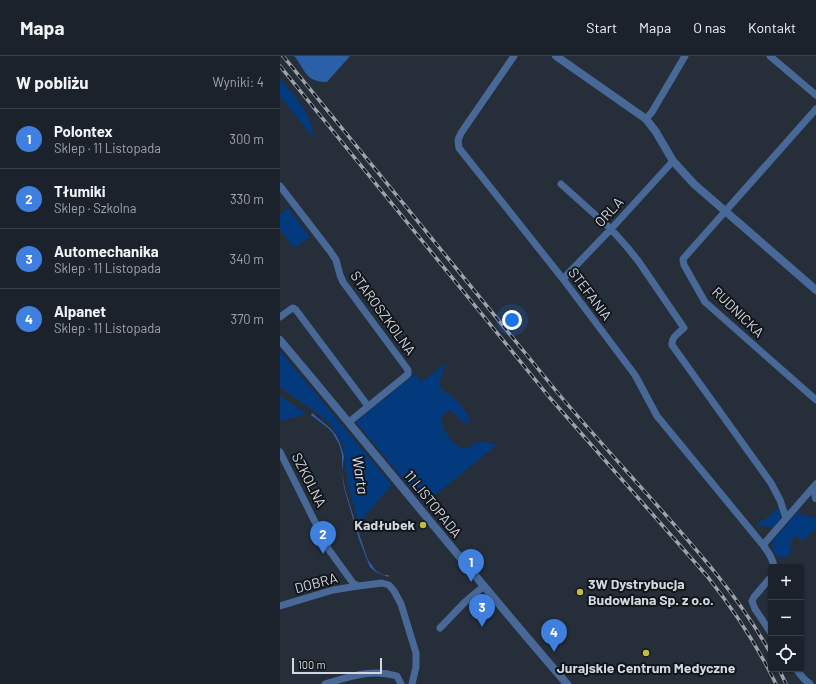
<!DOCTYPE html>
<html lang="pl">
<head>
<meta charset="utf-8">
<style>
	:root { --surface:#1c222c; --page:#252a34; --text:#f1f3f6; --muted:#a0a4a9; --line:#3a3f48; --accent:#d93025 }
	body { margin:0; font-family:Barlow,sans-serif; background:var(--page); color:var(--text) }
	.controls { position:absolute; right:12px; bottom:12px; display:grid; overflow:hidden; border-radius:4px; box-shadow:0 1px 3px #0004 }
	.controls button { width:36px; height:36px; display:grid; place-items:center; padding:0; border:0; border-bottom:1px solid var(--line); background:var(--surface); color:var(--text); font:20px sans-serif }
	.scale { position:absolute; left:12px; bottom:10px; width:90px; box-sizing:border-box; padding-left:4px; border:2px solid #d2d8e0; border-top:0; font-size:11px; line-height:14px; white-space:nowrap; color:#d2d8e0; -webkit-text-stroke:3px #12161b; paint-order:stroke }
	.you { position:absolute; left:232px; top:264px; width:14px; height:14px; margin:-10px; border:3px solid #fff; border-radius:50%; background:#1a73e8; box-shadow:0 0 0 6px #1a73e833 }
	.badge { display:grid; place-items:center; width:26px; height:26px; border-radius:50%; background:var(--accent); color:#fff; font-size:13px; font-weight:700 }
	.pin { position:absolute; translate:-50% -33px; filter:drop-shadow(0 1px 2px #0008) }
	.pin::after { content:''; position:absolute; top:21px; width:14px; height:12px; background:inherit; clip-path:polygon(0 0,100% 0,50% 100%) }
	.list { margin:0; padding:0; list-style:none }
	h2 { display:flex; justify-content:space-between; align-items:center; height:52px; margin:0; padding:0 16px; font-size:17px }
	h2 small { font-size:13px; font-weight:400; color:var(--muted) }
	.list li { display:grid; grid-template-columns:26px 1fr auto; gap:12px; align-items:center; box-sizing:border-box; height:60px; padding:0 16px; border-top:1px solid var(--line) }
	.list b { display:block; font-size:15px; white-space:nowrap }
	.list p { margin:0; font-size:13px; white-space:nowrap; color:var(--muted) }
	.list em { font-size:13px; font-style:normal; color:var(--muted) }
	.icon { flex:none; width:22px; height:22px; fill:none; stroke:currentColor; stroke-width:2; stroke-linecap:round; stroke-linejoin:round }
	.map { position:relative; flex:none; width:536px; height:628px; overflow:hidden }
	header { display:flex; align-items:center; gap:24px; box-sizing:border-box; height:56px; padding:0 20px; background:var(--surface); border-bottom:1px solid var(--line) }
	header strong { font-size:19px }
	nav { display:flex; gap:22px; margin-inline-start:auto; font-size:14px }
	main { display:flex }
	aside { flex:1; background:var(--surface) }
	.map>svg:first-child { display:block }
	.green { fill:#023a7d }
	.forest { fill:#2b5fa7 }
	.water { fill:#2c61a9 }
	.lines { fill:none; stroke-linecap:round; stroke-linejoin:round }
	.minor { stroke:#486998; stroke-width:7 }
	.tertiary { stroke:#486998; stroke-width:8 }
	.rail-casing { stroke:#9ca3ac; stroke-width:3.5 }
	.rail { stroke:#12161b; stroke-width:2; stroke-dasharray:6; stroke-linecap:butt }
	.poi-dot { fill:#c2bd3f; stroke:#12161b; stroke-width:1.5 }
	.labels { text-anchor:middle; stroke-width:4; stroke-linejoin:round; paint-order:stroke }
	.street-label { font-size:14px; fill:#d2d8e0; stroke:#12161b }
	.poi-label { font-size:14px; font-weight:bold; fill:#d2d8e0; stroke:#12161b; text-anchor:end }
	.water-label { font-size:15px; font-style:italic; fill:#d1dff3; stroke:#12161b }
</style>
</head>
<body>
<header>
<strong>Mapa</strong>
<nav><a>Start</a><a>Mapa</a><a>O nas</a><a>Kontakt</a></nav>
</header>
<main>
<aside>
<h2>W pobliżu<small>Wyniki: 4</small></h2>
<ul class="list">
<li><span class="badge" style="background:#3f7fe0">1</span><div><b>Polontex</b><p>Sklep · 11 Listopada</p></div><em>300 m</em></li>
<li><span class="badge" style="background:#3f7fe0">2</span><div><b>Tłumiki</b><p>Sklep · Szkolna</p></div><em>330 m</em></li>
<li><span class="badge" style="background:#3f7fe0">3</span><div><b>Automechanika</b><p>Sklep · 11 Listopada</p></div><em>340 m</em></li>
<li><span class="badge" style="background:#3f7fe0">4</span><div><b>Alpanet</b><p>Sklep · 11 Listopada</p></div><em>370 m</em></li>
</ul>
</aside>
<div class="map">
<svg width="536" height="628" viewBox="0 0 536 628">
	<rect width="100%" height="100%" fill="#262e3a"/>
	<path class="green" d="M 0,22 L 23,51 L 31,67 L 34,83 L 0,40 Z
		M 8,152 L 30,181 L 14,192 L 0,173 L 0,158 Z
		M 0,295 L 112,429 L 79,467 L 69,434 L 63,388 L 49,366 L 0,331 Z
		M 166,307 L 159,327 L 161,333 C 174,342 187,351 190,367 L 188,368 L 183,366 L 172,355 C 148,356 170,388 182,392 C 183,392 187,392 189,392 L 194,387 L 204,386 L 217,389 L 144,448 L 76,366 L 135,318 L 141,326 Z
		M 0,340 L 26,358 L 0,365 Z
		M 499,452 C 502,462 501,464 494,471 L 475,470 Z
		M 517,457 L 536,462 L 536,472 L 522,486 L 518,480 L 516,480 L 510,487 L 511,496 L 506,501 C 494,503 491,493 493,484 Z"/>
	<path class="forest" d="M 14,0 L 70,0 L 47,26 C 25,26 26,14 14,0 Z"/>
	<path class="water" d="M 32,357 L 50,372 L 56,379 L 60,387 L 64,400 L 62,415 L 65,433 L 78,475 L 88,504 L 93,511 L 96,515 L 104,519 L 109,519 L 108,521 L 96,516 L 90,511 L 79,483 L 64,432 L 62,416 L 62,398 L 59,388 L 52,376 L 48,372 L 31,359 Z"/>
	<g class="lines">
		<path class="minor" d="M 234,0 L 181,77 L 178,84 L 179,92 L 283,223 L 355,319 L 377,360 L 483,489
			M 490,0 L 536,39
			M 536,53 L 403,203 L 404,209 L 425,246 L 536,344
			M 366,63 L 372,56 L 405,0
			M 281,128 L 331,173 L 347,191 L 359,206 L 404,272 C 399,277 391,281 392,289 L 491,427 L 500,444 L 506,462
			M 0,130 L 50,195 L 56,204 L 60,219 L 63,226 L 128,314 L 128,318 L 127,319 L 69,366
			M 283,223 L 331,173 L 393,105
			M 0,261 L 11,253 L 13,252 L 16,254 L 88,350
			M 0,396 L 49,494 L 73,527 L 78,530 L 102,527 L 109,529 L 114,535 L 121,548 L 136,597 L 136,611 L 132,628
			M 494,511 C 493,502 488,496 483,489 L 536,428
			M 491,521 L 474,541 L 472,545 L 475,553 L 491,577
			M 0,550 L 53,534 L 78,530
			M 160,572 L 184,547 L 204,530
			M 516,613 L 524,623 L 530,628
			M 45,628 C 69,621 91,612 117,620 L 121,628"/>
		<path class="tertiary" d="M 276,0 L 366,63 L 376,76 L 393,105 L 414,128 L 536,234
			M 0,284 C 96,398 189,515 287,628
			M 536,433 L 535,437 L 536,442"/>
		<g class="rail-casing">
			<path id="rail" d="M 3,0 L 277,336 C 309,374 342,410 375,447 C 418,495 460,542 491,598
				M 0,10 L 270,342 L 427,520 C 454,554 477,589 496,628
				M 499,613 L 506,628"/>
		</g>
		<use href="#rail" class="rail"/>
	</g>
	<g class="poi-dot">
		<circle cx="143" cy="469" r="4"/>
		<circle cx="300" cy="536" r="4"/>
		<circle cx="366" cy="597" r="4"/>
	</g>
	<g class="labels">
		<g class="street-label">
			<text transform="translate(329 156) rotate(-47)" y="5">ORLA</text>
			<text transform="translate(310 238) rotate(53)" y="5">STEFANIA</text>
			<text transform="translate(458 256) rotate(44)" y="5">RUDNICKA</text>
			<text transform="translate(103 257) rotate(54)" y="5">STAROSZKOLNA</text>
			<text transform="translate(29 424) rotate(63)" y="5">SZKOLNA</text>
			<text transform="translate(153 448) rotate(51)" y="5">11 LISTOPADA</text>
			<text transform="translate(36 527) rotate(-15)" y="5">DOBRA</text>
		</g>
		<g class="poi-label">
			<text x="135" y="474">Kadłubek</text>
			<text x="308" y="533" text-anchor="start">3W Dystrybucja<tspan x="308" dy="16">Budowlana Sp. z o.o.</tspan></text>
			<text x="366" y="617" text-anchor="middle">Jurajskie Centrum Medyczne</text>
		</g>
		<g class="water-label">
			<text transform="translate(80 419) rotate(81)" y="5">Warta</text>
		</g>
	</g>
</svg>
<div class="controls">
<button>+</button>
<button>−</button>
<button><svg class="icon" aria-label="locate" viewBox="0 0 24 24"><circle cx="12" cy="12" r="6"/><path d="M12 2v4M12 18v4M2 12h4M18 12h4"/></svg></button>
</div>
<div class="scale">100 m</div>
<div class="you"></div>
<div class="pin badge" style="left:191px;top:526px;background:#3f7fe0">1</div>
<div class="pin badge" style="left:43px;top:498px;background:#3f7fe0">2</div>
<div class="pin badge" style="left:202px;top:571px;background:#3f7fe0">3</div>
<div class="pin badge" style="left:274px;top:596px;background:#3f7fe0">4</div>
</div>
</main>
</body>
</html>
